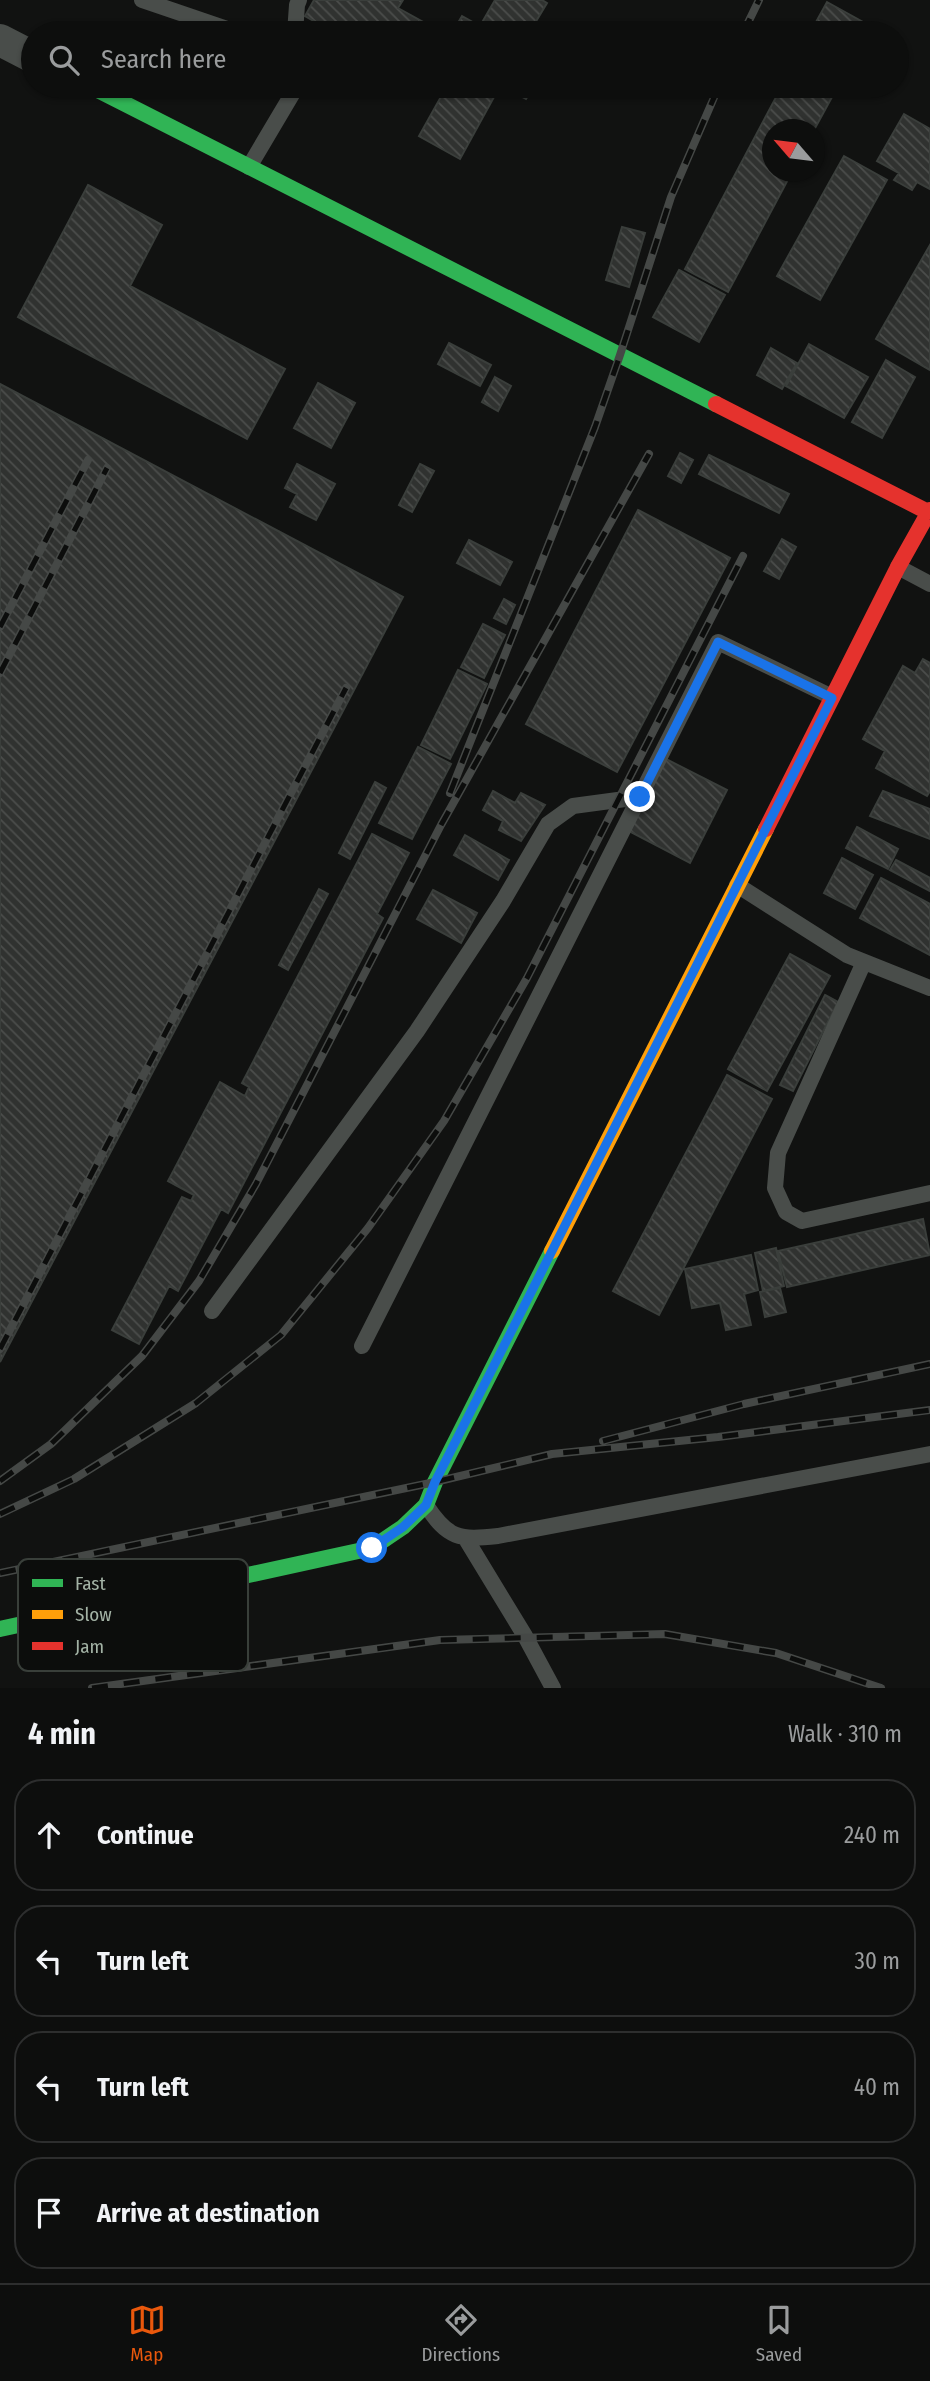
<!DOCTYPE html>
<html lang="en">
<head>
<meta charset="utf-8">
<style>
	:root { --surface:#0d0e0d; --page:#161716; --text:#f1f3f6; --muted:#9a9c9d; --line:#2d2e2e; --accent:#ea580c }
	body { margin:0; font-family:"Fira Sans Condensed",sans-serif; background:var(--page); color:var(--text) }
	.compass { position:absolute; left:762px; top:119px; width:63px; height:63px; border-radius:50%; background:var(--surface); box-shadow:0 2px 5px #0004; rotate:298deg }
	.stop { position:absolute; width:21px; height:21px; margin:-16px; border:5px solid #1a73e8; border-radius:50%; background:#fff }
	.stop.end { background:#1a73e8; border-color:#fff; box-shadow:0 2px 7px #0008 }
	.list { margin:0; padding:0; list-style:none }
	h2 { display:flex; justify-content:space-between; align-items:center; height:91px; margin:0; padding:0 28px; font-size:30px }
	h2 small { font-size:23px; font-weight:400; color:var(--muted) }
	.list li { display:grid; grid-template-columns:46px 1fr auto; gap:21px; align-items:center; box-sizing:border-box; height:112px; margin:0 14px 14px; padding:0 14px; border:2px solid var(--line); border-radius:28px }
	.list b { display:block; font-size:26px; white-space:nowrap }
	.list em { font-size:23px; font-style:normal; color:var(--muted) }
	.icon { flex:none; width:38px; height:38px; fill:none; stroke:currentColor; stroke-width:2; stroke-linecap:round; stroke-linejoin:round }
	.map { position:relative; flex:none; width:930px; height:1688px; overflow:hidden }
	.search { position:absolute; background:var(--surface); box-shadow:0 2px 5px #0004; left:21px; right:21px; top:21px; height:77px; display:flex; align-items:center; gap:18px; box-sizing:border-box; padding:0 24px; border-radius:38px; color:var(--muted); font-size:26px }
	.sheet { height:595px; background:var(--surface) }
	nav { display:flex; justify-content:space-around; align-items:center; box-sizing:border-box; height:98px; border-top:2px solid var(--line); background:var(--surface); font-size:19px; color:var(--muted) }
	nav a { display:grid; justify-items:center; gap:4px }
	nav .on { color:var(--accent) }
	.map>svg:first-child { display:block }
	.building { fill:url(#building-back-hatch); stroke:#3a3e3b; stroke-width:2 }
	.lines { fill:none; stroke-linecap:round; stroke-linejoin:round }
	.lane { stroke:#494d4a; stroke-width:16 }
	.street { stroke:#494d4a; stroke-width:32 }
	.fast { stroke:#30b455; stroke-width:16 }
	.slow { stroke:#ff9f0a; stroke-width:16 }
	.jam { stroke:#e5322d; stroke-width:16 }
	.rail-casing { stroke:#454846; stroke-width:8 }
	.rail { stroke:#0c0d0c; stroke-width:5; stroke-dasharray:16; stroke-linecap:butt }
	.route { stroke:#1a73e8; stroke-width:9 }
	.key { fill:#0c0d0c; stroke:#393f3a; stroke-width:2 }
	.key-label { font-size:19px; fill:#a3b2a5 }
</style>
</head>
<body>
<div class="map">
<svg width="930" height="1688" viewBox="0 0 930 1688">
	<defs>
		<pattern id="building-back-hatch" width="6" height="6" patternUnits="userSpaceOnUse" patternTransform="scale(1.75)"><rect width="6" height="6" fill="#303230"/><path d="M-1 5l2 2M0 0l6 6M5-1l2 2" fill="none" stroke="#4b4d4b"/></pattern>
	</defs>
	<rect width="100%" height="100%" fill="#111211"/>
	<path class="building" d="M 314,0 L 403,0 L 398,8 L 423,22 L 417,33 L 335,33 L 305,16 Z
		M 495,0 L 542,0 L 547,3 L 529,33 L 452,33 L 462,16 L 480,26 Z
		M 827,2 L 870,26 L 866,33 L 810,33 Z
		M 447,86 L 500,86 L 460,159 L 419,136 Z
		M 502,86 L 534,86 L 526,99 Z
		M 782,86 L 838,86 L 814,130 L 772,130 L 772,172 L 792,172 L 728,292 L 685,269 Z
		M 904,114 L 930,129 L 930,189 L 917,182 L 912,190 L 894,180 L 899,173 L 877,161 Z
		M 844,156 L 887,180 L 820,300 L 777,276 Z
		M 88,185 L 162,225 L 130,286 L 285,369 L 247,439 L 18,317 Z
		M 622,227 L 645,233 L 629,287 L 606,280 Z
		M 930,245 L 930,370 L 876,339 Z
		M 679,270 L 725,295 L 699,342 L 653,317 Z
		M 449,343 L 491,365 L 480,386 L 438,364 Z
		M 809,344 L 868,377 L 844,418 L 786,386 Z
		M 771,348 L 797,363 L 782,389 L 757,375 Z
		M 886,360 L 915,377 L 882,438 L 852,422 Z
		M 495,377 L 511,386 L 498,411 L 482,402 Z
		M 318,383 L 355,403 L 331,448 L 294,428 Z
		M 0,384 L 403,597 L 0,1362 Z
		M 680,453 L 693,460 L 681,483 L 668,476 Z
		M 709,455 L 789,494 L 779,513 L 699,474 Z
		M 297,464 L 335,484 L 316,520 L 290,507 L 297,494 L 285,488 Z
		M 420,464 L 434,471 L 412,512 L 399,505 Z
		M 638,510 L 730,558 L 617,772 L 526,724 Z
		M 782,539 L 796,547 L 779,579 L 764,571 Z
		M 469,540 L 512,562 L 500,585 L 457,563 Z
		M 504,599 L 515,605 L 506,624 L 494,618 Z
		M 483,624 L 505,635 L 484,678 L 461,667 Z
		M 923,659 L 930,663 L 930,791 L 927,796 L 876,768 L 885,751 L 863,739 L 903,666 L 915,673 Z
		M 458,670 L 487,684 L 450,759 L 421,745 Z
		M 418,747 L 451,764 L 412,839 L 379,823 Z
		M 664,758 L 727,790 L 690,863 L 627,830 Z
		M 375,782 L 386,788 L 350,859 L 339,853 Z
		M 493,791 L 515,803 L 521,793 L 545,805 L 521,841 L 499,830 L 503,821 L 483,810 Z
		M 883,791 L 930,809 L 930,839 L 870,816 Z
		M 857,827 L 898,849 L 888,869 L 846,848 Z
		M 372,834 L 409,853 L 377,914 L 383,918 L 228,1213 L 221,1209 L 178,1291 L 169,1286 L 139,1344 L 112,1330 L 182,1197 L 191,1201 L 194,1195 L 168,1181 L 220,1082 L 245,1096 L 249,1087 L 242,1083 Z
		M 465,835 L 509,860 L 498,880 L 454,855 Z
		M 842,858 L 873,875 L 855,909 L 824,893 Z
		M 896,860 L 930,878 L 930,891 L 890,870 Z
		M 881,878 L 930,904 L 930,955 L 860,918 Z
		M 319,889 L 328,894 L 288,970 L 279,965 Z
		M 433,890 L 477,913 L 461,943 L 417,919 Z
		M 790,954 L 830,976 L 767,1091 L 728,1069 Z
		M 825,995 L 838,1002 L 793,1091 L 780,1085 Z
		M 727,1075 L 772,1099 L 659,1315 L 613,1291 Z
		M 923,1219 L 930,1255 L 787,1287 L 778,1251 Z
		M 776,1248 L 784,1286 L 763,1291 L 755,1253 Z
		M 751,1255 L 758,1290 L 744,1294 L 751,1325 L 726,1330 L 720,1303 L 692,1308 L 685,1269 Z
		M 780,1288 L 786,1312 L 765,1317 L 760,1292 Z"/>
	<g class="lines">
		<path class="lane" d="M 142,0 L 239,33
			M 295,33 L 297,5 L 299,0
			M 249,167 L 297,86
			M 898,567 L 930,584
			M 737,885 L 847,955 L 930,988
			M 864,962 L 778,1153 L 775,1188 L 786,1212 L 802,1221 L 930,1193
			M 212,1311 L 417,1031 L 503,901 L 548,824 L 573,806 L 640,797
			M 362,1346 L 718,642 L 832,697
			M 426,1505 C 448,1539 459,1540 498,1536 L 930,1454
			M 466,1539 L 525,1636 L 553,1688"/>
		<path class="street" d="M 0,40 L 33,57"/>
		<path class="fast" d="M 90,86 L 716,404
			M 0,1629 L 372,1548 L 403,1527 L 426,1505 L 435,1482 L 552,1251"/>
		<path class="slow" d="M 552,1251 L 766,829"/>
		<path class="jam" d="M 716,404 L 928,512
			M 766,829 L 898,567 L 930,510"/>
		<g class="rail-casing">
			<path id="rail" d="M 743,33 L 759,0
				M 0,627 L 88,460
				M 0,673 L 107,468
				M 450,793 L 595,427 L 620,355 L 671,197 L 719,86
				M 0,1349 L 346,688
				M 603,1441 L 744,1404 L 930,1364
				M 0,1481 L 51,1444 L 142,1356 L 199,1281 L 256,1184 L 441,825 L 649,454
				M 0,1514 L 74,1479 L 196,1403 L 281,1335 L 368,1228 L 444,1121 L 527,978 L 743,556
				M 0,1573 L 435,1482 L 552,1454 L 718,1437 L 930,1410
				M 92,1688 L 440,1640 L 665,1634 L 776,1653 L 881,1688"/>
		</g>
		<use href="#rail" class="rail"/>
	</g>
	<g class="lines">
		<path class="route" d="M 372,1548 L 403,1527 L 426,1505 L 435,1482 L 832,698 L 718,642 L 640,797"/>
	</g>
	<rect x="18" y="1559" width="230" height="112" rx="10" class="key"/>
	<rect x="32" y="1579" width="31" height="8" fill="#30b455"/>
	<rect x="32" y="1610" width="31" height="9" fill="#ff9f0a"/>
	<rect x="32" y="1642" width="31" height="8" fill="#e5322d"/>
	<g class="key-label">
		<text x="75" y="1590">Fast</text>
		<text x="75" y="1621">Slow</text>
		<text x="75" y="1653">Jam</text>
	</g>
</svg>
<svg class="compass" viewBox="-18 -18 36 36"><path d="M0-13l5 13h-10z" fill="#e53935"/><path d="M0 13l5-13h-10z" fill="#9a9c9d"/></svg>
<div class="stop" style="left:372px;top:1548px"></div>
<div class="stop end" style="left:640px;top:797px"></div>
<div class="search"><svg class="icon" aria-label="search" viewBox="0 0 24 24"><circle cx="10" cy="10" r="6"/><path d="M15 15l6 6"/></svg>Search here</div>
</div>
<section class="sheet">
<h2>4 min<small>Walk · 310 m</small></h2>
<ul class="list">
<li><svg class="icon" aria-label="ahead" viewBox="0 0 24 24"><path d="M12 20V5M6 11l6-6 6 6"/></svg><div><b>Continue</b></div><em>240 m</em></li>
<li><svg class="icon" aria-label="left" viewBox="0 0 24 24"><path d="M17 20v-9H6M10 6l-5 5 5 5"/></svg><div><b>Turn left</b></div><em>30 m</em></li>
<li><svg class="icon" aria-label="left" viewBox="0 0 24 24"><path d="M17 20v-9H6M10 6l-5 5 5 5"/></svg><div><b>Turn left</b></div><em>40 m</em></li>
<li><svg class="icon" aria-label="arrive" viewBox="0 0 24 24"><path d="M6 21V4h12l-3 4 3 4H6"/></svg><div><b>Arrive at destination</b></div></li>
</ul>
</section>
<nav>
<a class="on"><svg class="icon" aria-label="map" viewBox="0 0 24 24"><path d="M3 6l6-2 6 2 6-2v14l-6 2-6-2-6 2zM9 4v14M15 6v14"/></svg>Map</a>
<a><svg class="icon" aria-label="directions" viewBox="0 0 24 24"><path d="M12 3l9 9-9 9-9-9zM9 14v-3h6M13 9l2 2-2 2"/></svg>Directions</a>
<a><svg class="icon" aria-label="saved" viewBox="0 0 24 24"><path d="M7 4h10v16l-5-4-5 4z"/></svg>Saved</a>
</nav>
</body>
</html>
